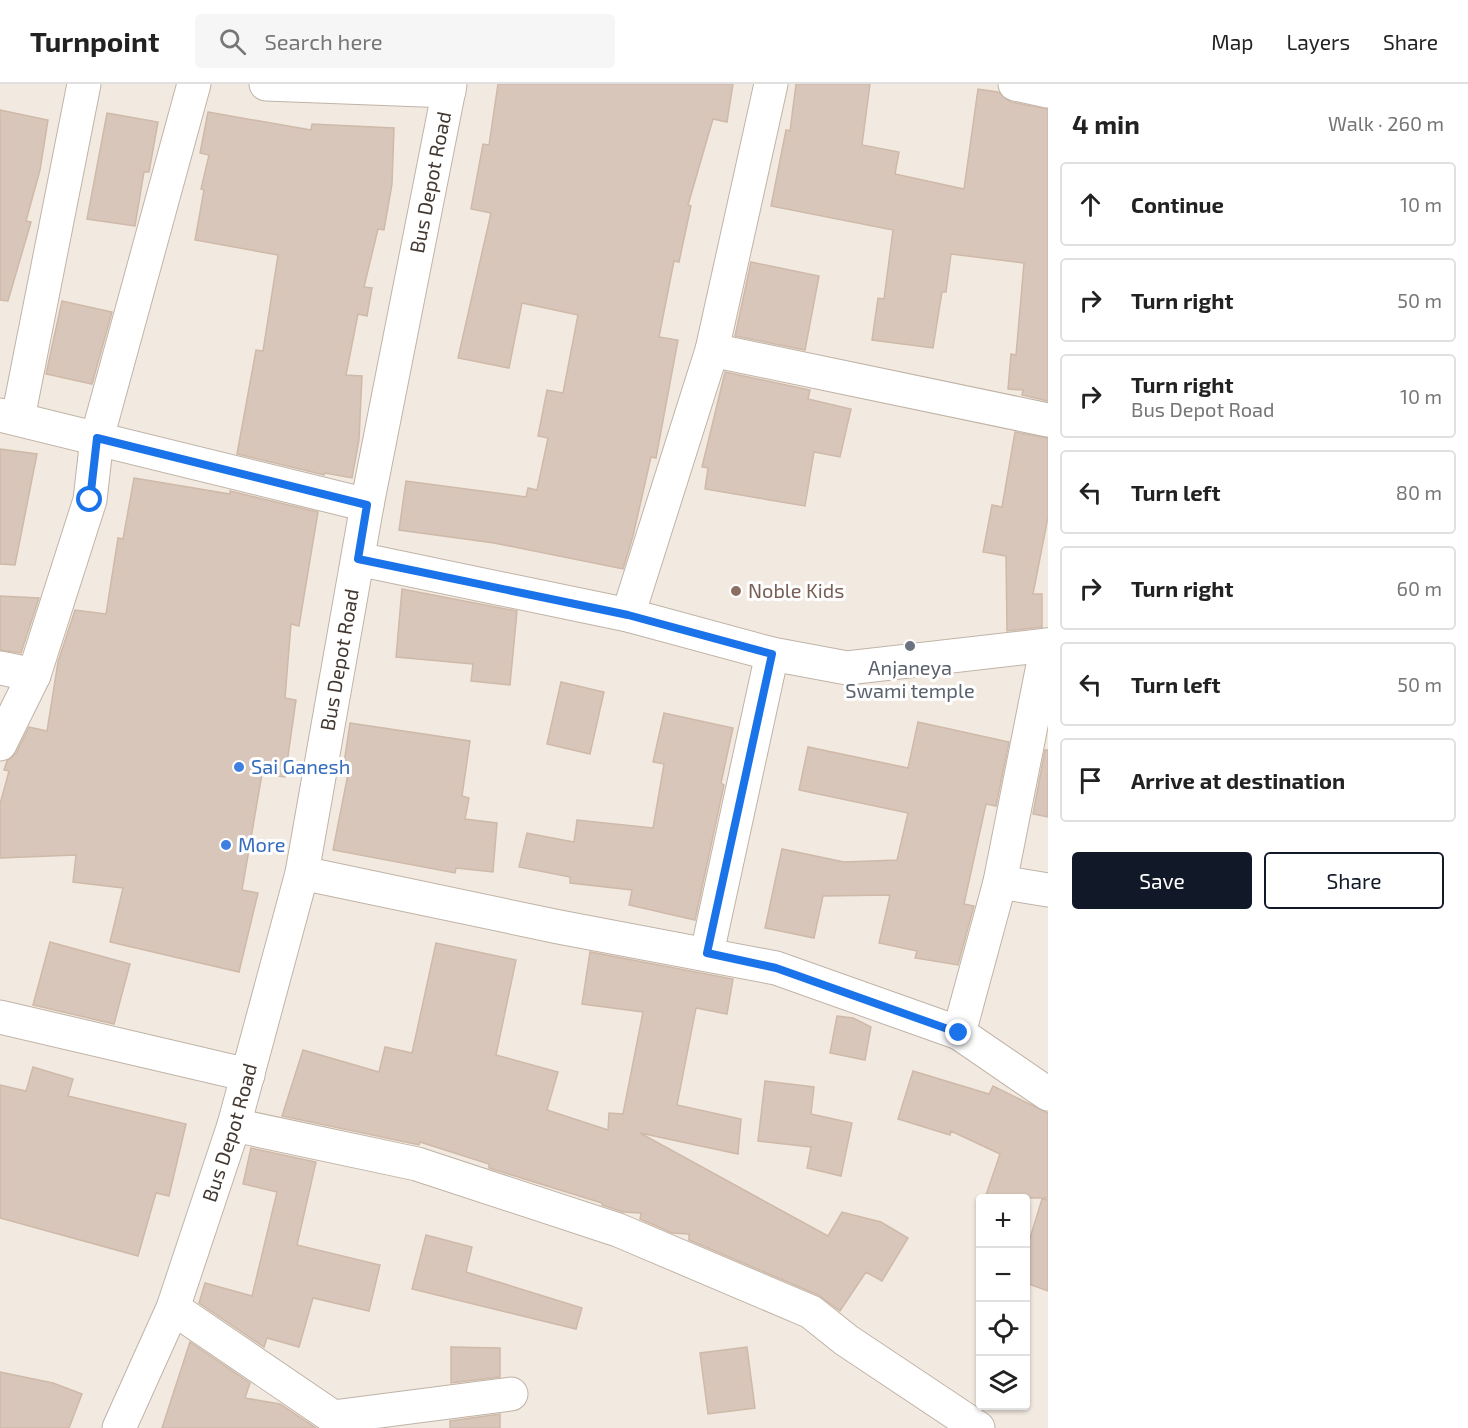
<!DOCTYPE html>
<html lang="en">
<head>
<meta charset="utf-8">
<style>
	:root { --surface:#fff; --page:#f6f6f6; --text:#222; --muted:#767676; --line:#e0e0e0; --accent:#111827 }
	body { margin:0; font-family:"Exo 2",sans-serif; background:var(--page); color:var(--text) }
	.controls { position:absolute; right:18px; bottom:18px; display:grid; overflow:hidden; border-radius:6px; box-shadow:0 2px 4px #0004 }
	.controls button { width:54px; height:54px; display:grid; place-items:center; padding:0; border:0; border-bottom:2px solid var(--line); background:var(--surface); color:var(--text); font:30px sans-serif }
	.stop { position:absolute; width:18px; height:18px; margin:-14px; border:4px solid #1a73e8; border-radius:50%; background:#fff }
	.stop.end { background:#1a73e8; border-color:#fff; box-shadow:0 2px 6px #0008 }
	.list { margin:0; padding:0; list-style:none }
	h2 { display:flex; justify-content:space-between; align-items:center; height:78px; margin:0; padding:0 24px; font-size:26px }
	h2 small { font-size:20px; font-weight:400; color:var(--muted) }
	.list li { display:grid; grid-template-columns:39px 1fr auto; gap:18px; align-items:center; box-sizing:border-box; height:84px; margin:0 12px 12px; padding:0 12px; border:2px solid var(--line); border-radius:6px }
	.list b { display:block; font-size:22px; white-space:nowrap }
	.list p { margin:0; font-size:20px; white-space:nowrap; color:var(--muted) }
	.list em { font-size:20px; font-style:normal; color:var(--muted) }
	.actions { display:flex; gap:12px; padding:18px 24px }
	.actions a { flex:1; padding:14px 0; border:2px solid var(--accent); border-radius:6px; text-align:center; font-size:21px; color:var(--accent) }
	.actions .main { background:var(--accent); color:#fff }
	.icon { flex:none; width:33px; height:33px; fill:none; stroke:currentColor; stroke-width:2; stroke-linecap:round; stroke-linejoin:round }
	.map { position:relative; flex:none; width:1048px; height:1344px; overflow:hidden }
	header { display:flex; align-items:center; gap:36px; box-sizing:border-box; height:84px; padding:0 30px; background:var(--surface); border-bottom:2px solid var(--line) }
	header strong { font-size:28px }
	nav { display:flex; gap:33px; margin-inline-start:auto; font-size:21px }
	.search { width:420px; height:54px; background:var(--page); display:flex; align-items:center; gap:15px; box-sizing:border-box; padding:0 21px; border-radius:6px; color:var(--muted); font-size:22px }
	main { display:flex }
	aside { flex:1; background:var(--surface) }
	.map>svg:first-child { display:block }
	.building { fill:#d7c6b9; stroke:#cfb9a9; stroke-width:1.5 }
	.lines { fill:none; stroke-linecap:round; stroke-linejoin:round }
	.minor-casing { stroke:#c0b3a6; stroke-width:35 }
	.minor { stroke:#fff; stroke-width:33 }
	.route { stroke:#1a73e8; stroke-width:8 }
	.education-dot { fill:#8d6e63; stroke:#fff; stroke-width:2 }
	.worship-dot { fill:#6b7280; stroke:#fff; stroke-width:2 }
	.shop-dot { fill:#3f7fe0; stroke:#fff; stroke-width:2 }
	.labels { text-anchor:middle; stroke-width:6; stroke-linejoin:round; paint-order:stroke }
	.street-label { font-size:20px; fill:#433932; stroke:#fff }
	.education-label { font-size:20px; fill:#785e54; stroke:#fff; text-anchor:start }
	.worship-label { font-size:20px; fill:#5b616d; stroke:#fff }
	.shop-label { font-size:20px; fill:#366cbe; stroke:#fff; text-anchor:start }
</style>
</head>
<body>
<header>
<strong>Turnpoint</strong>
<div class="search"><svg class="icon" aria-label="search" viewBox="0 0 24 24"><circle cx="10" cy="10" r="6"/><path d="M15 15l6 6"/></svg>Search here</div>
<nav><a>Map</a><a>Layers</a><a>Share</a></nav>
</header>
<main>
<div class="map">
<svg width="1048" height="1344" viewBox="0 0 1048 1344">
	<rect width="100%" height="100%" fill="#f2eae1"/>
	<path class="building" d="M 498,0 L 733,0 L 727,38 L 713,35 L 688,121 L 691,122 L 679,178 L 674,177 L 659,253 L 678,256 L 656,374 L 651,373 L 633,452 L 623,485 L 494,459 L 399,446 L 406,397 L 526,413 L 528,404 L 537,406 L 548,354 L 538,352 L 547,306 L 563,309 L 578,231 L 522,219 L 509,284 L 458,274 L 491,129 L 471,125 L 483,60 L 489,61 Z
		M 796,0 L 870,0 L 862,61 L 899,68 L 895,90 L 964,105 L 978,5 L 998,8 L 1011,18 L 1048,25 L 1048,317 L 1022,311 L 1023,306 L 1008,305 L 1011,270 L 1016,271 L 1024,179 L 951,170 L 946,208 L 942,208 L 933,264 L 872,256 L 878,214 L 884,215 L 893,146 L 771,122 L 786,46 L 790,47 Z
		M 0,26 L 48,36 L 40,86 L 26,137 L 31,138 L 8,217 L 0,216 Z
		M 208,28 L 311,46 L 312,40 L 394,44 L 392,100 L 384,146 L 378,145 L 364,203 L 372,204 L 367,232 L 358,230 L 346,291 L 362,292 L 359,356 L 352,394 L 325,389 L 324,391 L 237,370 L 256,266 L 263,267 L 278,171 L 195,156 L 204,106 L 201,105 L 209,71 L 200,69 Z
		M 107,29 L 158,38 L 149,88 L 144,88 L 135,142 L 87,135 Z
		M 751,178 L 819,192 L 805,266 L 735,252 Z
		M 62,217 L 112,228 L 92,300 L 46,290 Z
		M 725,288 L 810,306 L 808,315 L 851,325 L 840,373 L 814,368 L 805,422 L 705,405 L 708,384 L 702,383 Z
		M 1015,348 L 1048,354 L 1048,433 L 1033,510 L 1042,510 L 1042,543 L 1007,547 L 1006,472 L 983,468 L 992,421 L 1002,423 Z
		M 0,365 L 37,370 L 15,481 L 0,480 Z
		M 134,394 L 230,410 L 230,407 L 318,428 L 299,542 L 291,540 L 285,614 L 296,616 L 285,693 L 262,690 L 242,806 L 258,809 L 239,888 L 110,858 L 123,804 L 73,798 L 76,771 L 0,774 L 0,720 L 9,687 L 4,686 L 7,677 L 16,669 L 29,643 L 47,647 L 58,578 L 75,526 L 106,530 L 118,454 L 123,455 Z
		M 402,505 L 517,527 L 510,601 L 471,597 L 473,580 L 396,573 Z
		M 0,512 L 39,514 L 21,569 L 0,566 Z
		M 561,598 L 604,608 L 590,670 L 547,660 Z
		M 664,629 L 733,644 L 721,699 L 724,701 L 695,836 L 629,821 L 632,806 L 570,799 L 570,793 L 519,783 L 527,749 L 574,758 L 577,736 L 653,744 L 664,680 L 653,678 Z
		M 918,638 L 1009,658 L 996,722 L 986,720 L 964,820 L 974,822 L 958,881 L 915,874 L 917,867 L 879,859 L 890,811 L 823,812 L 814,854 L 765,844 L 782,765 L 844,778 L 897,776 L 908,729 L 799,706 L 808,663 L 908,684 Z
		M 350,639 L 470,657 L 462,712 L 469,714 L 465,735 L 497,739 L 493,788 L 456,784 L 455,789 L 333,766 L 350,680 L 344,679 Z
		M 1045,666 L 1048,666 L 1048,733 L 1033,730 Z
		M 50,858 L 130,880 L 114,940 L 33,921 Z
		M 436,859 L 516,876 L 496,971 L 558,988 L 547,1026 L 608,1046 L 609,1029 L 623,1030 L 643,928 L 582,920 L 590,868 L 733,895 L 727,930 L 696,924 L 677,1021 L 741,1035 L 738,1070 L 640,1049 L 828,1152 L 842,1128 L 881,1138 L 908,1154 L 882,1197 L 866,1188 L 840,1227 L 818,1211 L 689,1156 L 689,1150 L 672,1149 L 640,1135 L 641,1129 L 623,1128 L 602,1121 L 602,1119 L 489,1084 L 489,1080 L 420,1058 L 419,1061 L 282,1032 L 303,966 L 379,988 L 385,963 L 412,969 Z
		M 837,932 L 853,934 L 871,943 L 865,976 L 830,969 Z
		M 33,983 L 73,995 L 68,1012 L 186,1040 L 169,1112 L 156,1109 L 138,1172 L 0,1134 L 0,1001 L 26,1007 Z
		M 913,987 L 989,1010 L 993,1002 L 1048,1029 L 1048,1114 L 985,1114 L 1000,1070 L 951,1047 L 950,1051 L 898,1035 Z
		M 765,997 L 814,1003 L 811,1030 L 852,1039 L 841,1092 L 807,1084 L 811,1063 L 758,1057 Z
		M 251,1064 L 316,1078 L 297,1161 L 380,1181 L 369,1227 L 313,1214 L 299,1263 L 267,1254 L 264,1263 L 199,1219 L 205,1199 L 252,1212 L 277,1108 L 243,1100 Z
		M 1042,1115 L 1048,1116 L 1048,1207 L 1026,1199 L 1026,1167 Z
		M 426,1151 L 472,1163 L 466,1188 L 582,1224 L 576,1245 L 412,1205 Z
		M 190,1258 L 250,1299 L 245,1314 L 280,1320 L 316,1344 L 162,1344 Z
		M 451,1263 L 500,1264 L 500,1293 L 451,1299 Z
		M 747,1263 L 755,1324 L 708,1330 L 700,1269 Z
		M 0,1288 L 53,1299 L 82,1310 L 69,1344 L 0,1344 Z
		M 500,1330 L 500,1344 L 450,1344 L 450,1337 Z"/>
	<g class="lines">
		<g class="minor-casing">
			<g id="minor">
				<path d="M 266,0 L 449,7"/>
				<path d="M 1015,0 L 1048,7"/>
				<path d="M 712,266 L 1048,336"/>
				<path d="M 0,331 L 367,421"/>
				<path d="M 18,334 L 84,0"/>
				<path d="M 358,475 L 628,531 L 772,570 L 847,584 L 1048,561"/>
				<path d="M 628,531 L 712,266 L 771,0"/>
				<path d="M 0,584 L 34,591 L 90,416 L 97,354 L 194,0"/>
				<path d="M 0,660 L 34,591"/>
				<path d="M 302,789 L 559,843 L 776,884 L 959,949 L 1048,1010"/>
				<path d="M 1000,798 L 1048,806"/>
				<path d="M 707,869 L 772,570"/>
				<path d="M 0,933 L 248,991"/>
				<path d="M 959,949 L 1000,798 L 1047,561"/>
				<path d="M 234,1041 L 417,1080 L 618,1146 L 811,1228 L 846,1256 L 978,1344"/>
				<path d="M 173,1224 L 333,1333 L 511,1310"/>
				<path id="s1" d="M 119,1344 L 173,1224 L 234,1041 L 302,789 L 367,421 L 450,0"/>
			</g>
		</g>
		<use href="#minor" class="minor"/>
	</g>
	<g class="lines">
		<path class="route" d="M 90,416 L 97,354 L 367,421 L 358,475 L 628,531 L 772,570 L 707,869 L 776,884 L 959,949"/>
	</g>
	<circle class="education-dot" cx="736" cy="507" r="6"/>
	<circle class="worship-dot" cx="910" cy="562" r="6"/>
	<g class="shop-dot">
		<circle cx="239" cy="683" r="6"/>
		<circle cx="226" cy="761" r="6"/>
	</g>
	<g class="labels">
		<g class="street-label">
			<text dy="7" stroke="none"><textPath href="#s1" startOffset="1288">Bus Depot Road</textPath></text>
			<text dy="7" stroke="none"><textPath href="#s1" startOffset="802">Bus Depot Road</textPath></text>
			<text dy="7" stroke="none"><textPath href="#s1" startOffset="316">Bus Depot Road</textPath></text>
		</g>
		<g class="education-label">
			<text x="748" y="514">Noble Kids</text>
		</g>
		<g class="worship-label">
			<text x="910" y="591">Anjaneya<tspan x="910" dy="23">Swami temple</tspan></text>
		</g>
		<g class="shop-label">
			<text x="251" y="690">Sai Ganesh</text>
			<text x="238" y="768">More</text>
		</g>
	</g>
</svg>
<div class="controls">
<button>+</button>
<button>−</button>
<button><svg class="icon" aria-label="locate" viewBox="0 0 24 24"><circle cx="12" cy="12" r="6"/><path d="M12 2v4M12 18v4M2 12h4M18 12h4"/></svg></button>
<button><svg class="icon" aria-label="layers" viewBox="0 0 24 24"><path d="M12 4l9 5-9 5-9-5zM3 14l9 5 9-5"/></svg></button>
</div>
<div class="stop" style="left:90px;top:416px"></div>
<div class="stop end" style="left:959px;top:949px"></div>
</div>
<aside>
<h2>4 min<small>Walk · 260 m</small></h2>
<ul class="list">
<li><svg class="icon" aria-label="ahead" viewBox="0 0 24 24"><path d="M12 20V5M6 11l6-6 6 6"/></svg><div><b>Continue</b></div><em>10 m</em></li>
<li><svg class="icon" aria-label="right" viewBox="0 0 24 24"><path d="M7 20v-9h11M14 6l5 5-5 5"/></svg><div><b>Turn right</b></div><em>50 m</em></li>
<li><svg class="icon" aria-label="right" viewBox="0 0 24 24"><path d="M7 20v-9h11M14 6l5 5-5 5"/></svg><div><b>Turn right</b><p>Bus Depot Road</p></div><em>10 m</em></li>
<li><svg class="icon" aria-label="left" viewBox="0 0 24 24"><path d="M17 20v-9H6M10 6l-5 5 5 5"/></svg><div><b>Turn left</b></div><em>80 m</em></li>
<li><svg class="icon" aria-label="right" viewBox="0 0 24 24"><path d="M7 20v-9h11M14 6l5 5-5 5"/></svg><div><b>Turn right</b></div><em>60 m</em></li>
<li><svg class="icon" aria-label="left" viewBox="0 0 24 24"><path d="M17 20v-9H6M10 6l-5 5 5 5"/></svg><div><b>Turn left</b></div><em>50 m</em></li>
<li><svg class="icon" aria-label="arrive" viewBox="0 0 24 24"><path d="M6 21V4h12l-3 4 3 4H6"/></svg><div><b>Arrive at destination</b></div></li>
</ul>
<div class="actions"><a class="main">Save</a><a>Share</a></div>
</aside>
</main>
</body>
</html>
